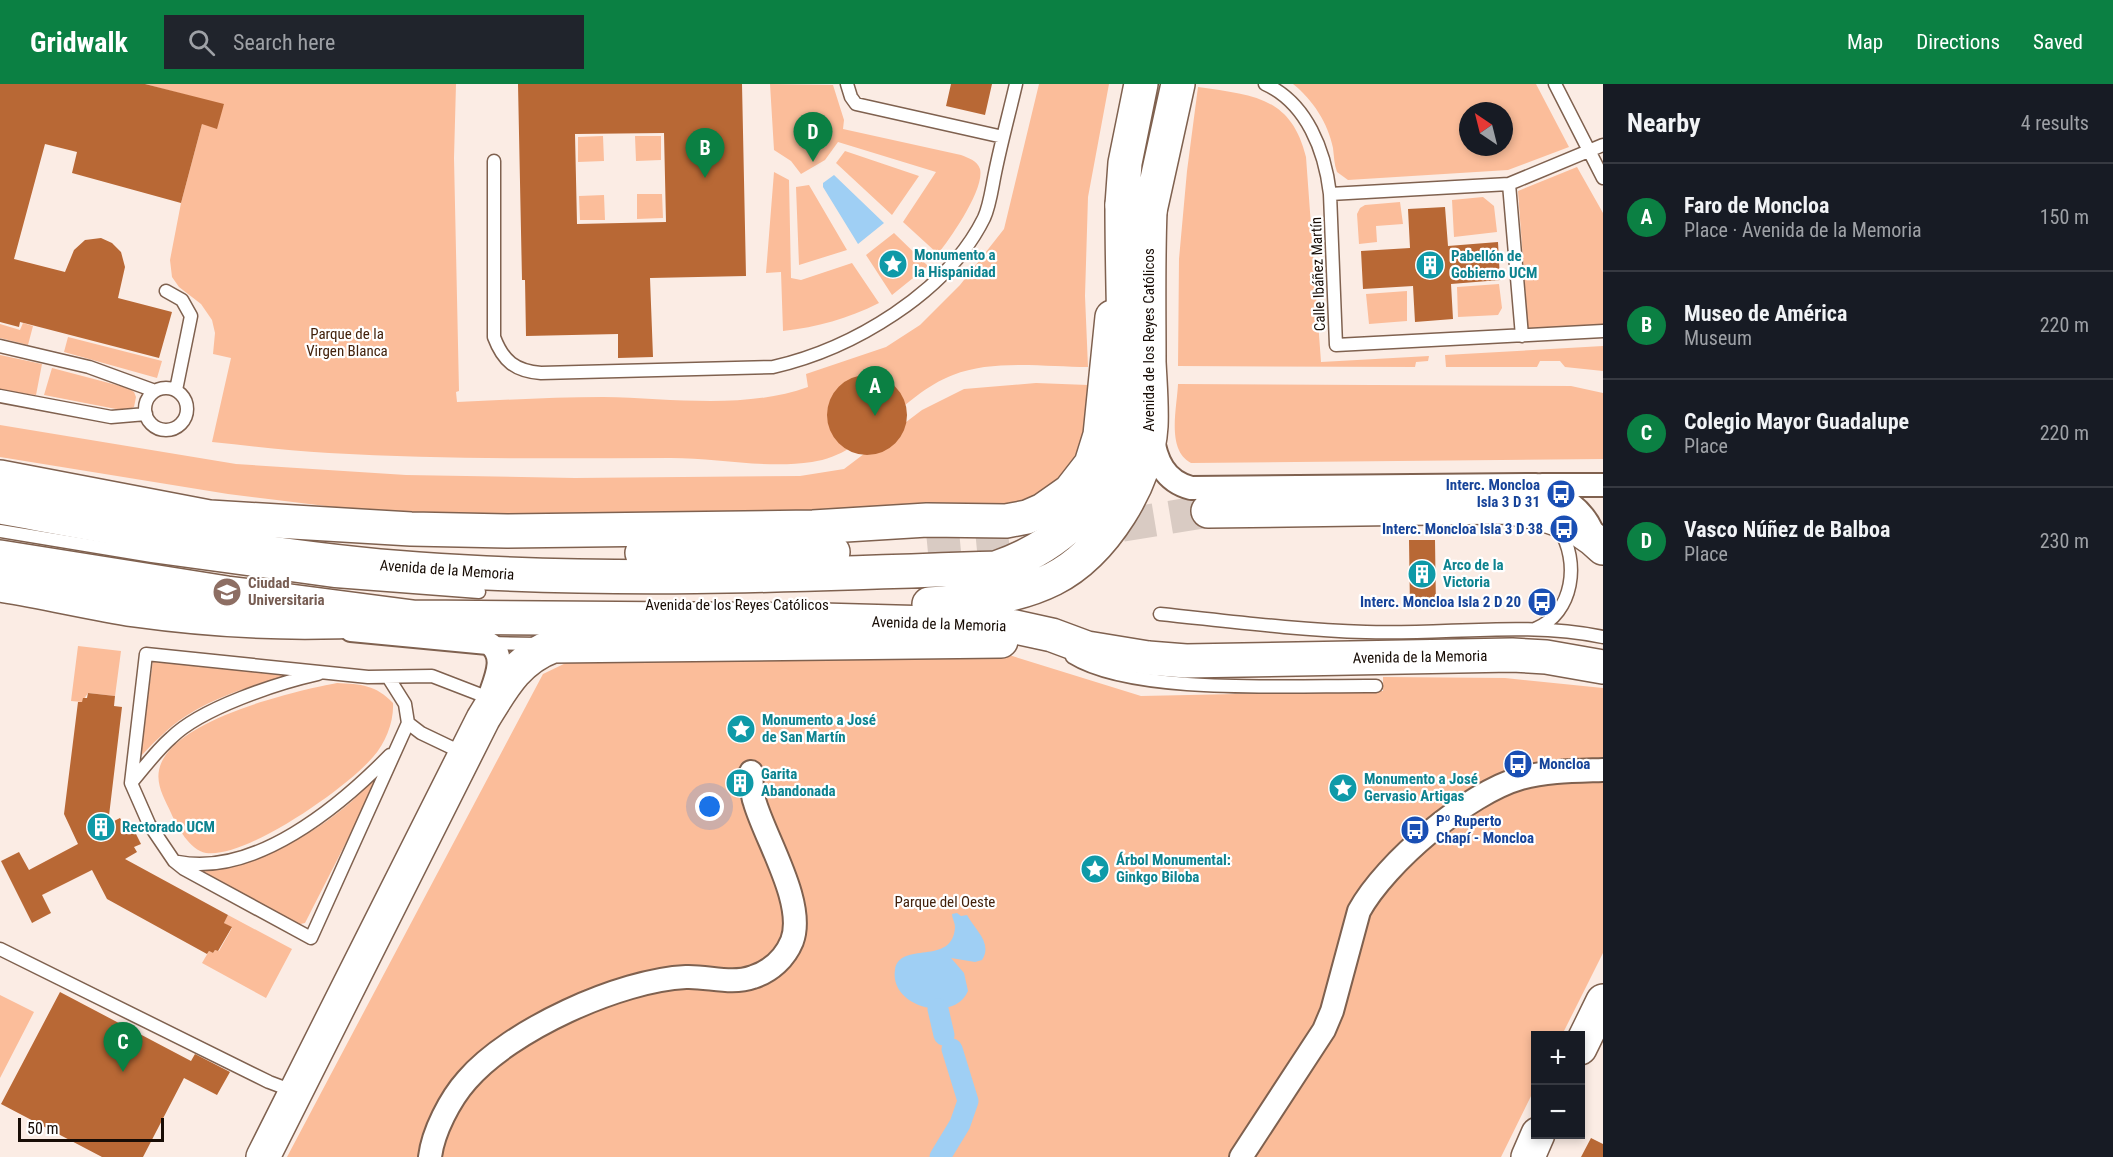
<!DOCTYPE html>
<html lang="en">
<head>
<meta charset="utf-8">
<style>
	:root { --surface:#171b24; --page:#20242c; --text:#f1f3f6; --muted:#9ea1a6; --line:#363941; --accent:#0b8043 }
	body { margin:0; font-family:"Roboto Condensed",sans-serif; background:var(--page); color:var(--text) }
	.controls { position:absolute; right:18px; bottom:18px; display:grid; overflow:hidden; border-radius:0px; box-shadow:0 3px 9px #0003 }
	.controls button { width:54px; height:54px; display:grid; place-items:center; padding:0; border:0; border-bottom:2px solid var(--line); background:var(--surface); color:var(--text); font:30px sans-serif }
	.compass { position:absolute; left:1459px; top:18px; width:54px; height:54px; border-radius:50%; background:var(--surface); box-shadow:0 3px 9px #0003; rotate:325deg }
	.scale { position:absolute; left:18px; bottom:15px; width:146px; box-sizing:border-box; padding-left:6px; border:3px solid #180d06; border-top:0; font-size:16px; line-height:21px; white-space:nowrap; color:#180d06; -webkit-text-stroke:4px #fff; paint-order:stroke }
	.you { position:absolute; left:710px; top:723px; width:21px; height:21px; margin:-15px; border:4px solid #fff; border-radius:50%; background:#1a73e8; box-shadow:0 0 0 9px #1a73e833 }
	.badge { display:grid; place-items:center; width:39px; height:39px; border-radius:50%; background:var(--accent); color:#fff; font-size:20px; font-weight:700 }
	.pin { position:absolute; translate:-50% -50px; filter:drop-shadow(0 2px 3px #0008) }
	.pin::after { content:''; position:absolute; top:32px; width:21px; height:18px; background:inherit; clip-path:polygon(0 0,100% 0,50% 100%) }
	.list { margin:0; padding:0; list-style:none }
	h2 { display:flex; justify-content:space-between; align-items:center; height:78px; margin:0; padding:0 24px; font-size:26px }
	h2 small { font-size:20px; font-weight:400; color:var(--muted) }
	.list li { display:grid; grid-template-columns:39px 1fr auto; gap:18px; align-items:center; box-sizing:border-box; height:108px; padding:0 24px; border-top:2px solid var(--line) }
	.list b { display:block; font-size:22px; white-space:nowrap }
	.list p { margin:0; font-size:20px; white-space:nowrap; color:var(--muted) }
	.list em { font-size:20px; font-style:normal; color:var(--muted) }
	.icon { flex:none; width:33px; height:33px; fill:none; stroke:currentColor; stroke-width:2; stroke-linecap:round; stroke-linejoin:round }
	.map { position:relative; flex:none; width:1603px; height:1073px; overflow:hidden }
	header { display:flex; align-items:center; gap:36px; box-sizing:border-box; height:84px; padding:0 30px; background:var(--accent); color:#fff }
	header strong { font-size:28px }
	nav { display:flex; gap:33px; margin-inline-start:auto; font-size:21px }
	.search { width:420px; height:54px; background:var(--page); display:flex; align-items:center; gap:15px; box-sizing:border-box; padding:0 21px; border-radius:0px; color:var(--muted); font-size:22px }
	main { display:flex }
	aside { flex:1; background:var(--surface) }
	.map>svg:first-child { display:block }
	.green { fill:#fbbd9a; fill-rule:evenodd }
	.water { fill:#9fcff4 }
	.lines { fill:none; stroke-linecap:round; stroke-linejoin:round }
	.canal { stroke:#9fcff4; stroke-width:21 }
	.building { fill:#b86835; fill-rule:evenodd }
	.highway-tunnel { stroke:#d9cbc3; stroke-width:33; stroke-dasharray:33 16; stroke-linecap:butt }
	.lane-casing { stroke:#7f614f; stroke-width:15 }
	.street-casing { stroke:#7f614f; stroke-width:26 }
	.secondary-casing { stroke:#7f614f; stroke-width:36 }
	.primary-casing { stroke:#7f614f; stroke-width:36 }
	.highway-casing { stroke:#7f614f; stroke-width:36 }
	.lane { stroke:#fff; stroke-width:12 }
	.street { stroke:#fff; stroke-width:22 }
	.secondary { stroke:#fff; stroke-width:33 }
	.primary { stroke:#fff; stroke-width:33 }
	.highway { stroke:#fff; stroke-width:33 }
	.labels { text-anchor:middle; stroke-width:4.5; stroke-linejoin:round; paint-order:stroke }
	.culture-label { font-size:15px; font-weight:bold; fill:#0d838f; stroke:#fff; text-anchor:start }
	.street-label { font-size:15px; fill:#180d06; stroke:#fff }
	.park-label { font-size:15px; fill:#42210b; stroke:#fff }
	.transit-label { font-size:15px; font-weight:bold; fill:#164399; stroke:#fff; text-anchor:end }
	.education-label { font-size:15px; font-weight:bold; fill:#785e54; stroke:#fff; text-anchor:start }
</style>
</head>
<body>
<header>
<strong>Gridwalk</strong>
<div class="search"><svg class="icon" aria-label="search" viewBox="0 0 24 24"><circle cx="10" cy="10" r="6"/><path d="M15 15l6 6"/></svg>Search here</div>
<nav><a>Map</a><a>Directions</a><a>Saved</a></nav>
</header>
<main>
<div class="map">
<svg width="1603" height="1073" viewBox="0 0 1603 1073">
	<rect width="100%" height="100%" fill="#fbece4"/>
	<path class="green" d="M 145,0 L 456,0 L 454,74 L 459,307 L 456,308 L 457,318 C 505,316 554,313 603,313 C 671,314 743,326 808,303 L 806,290 L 886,263 L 920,241 L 960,201 L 1004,145 L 1039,0 L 1109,0 L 1088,113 L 1085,212 L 1088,283 C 1046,283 993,275 953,291 C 900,311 869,370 812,378 C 766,385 717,374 671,374 C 557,374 443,376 329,369 C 290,367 251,362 212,358 L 231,274 L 213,270 L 215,249 L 212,236 L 201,220 L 179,203 L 172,193 L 170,176 L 181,119 L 202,40 L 224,21 Z
		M 770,0 L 833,1 L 844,36 L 843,45 L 961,71 C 968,74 977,76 980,85 C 985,105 950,155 938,170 L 903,138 L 936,88 L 838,58 L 825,76 L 801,90 L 791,77 L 774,66 Z
		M 1293,0 L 1536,0 L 1569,63 L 1508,86 L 1348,96 L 1337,88 C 1334,80 1334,72 1333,64 C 1328,39 1313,16 1293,0 ZM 1468,27 L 1504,27 L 1504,63 L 1468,63 Z
		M 1198,3 C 1252,11 1291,12 1306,73 L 1321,278 L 1429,272 L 1428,277 L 1416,278 L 1415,283 L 1178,282 L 1179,175 L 1187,87 Z
		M 603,52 L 604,77 L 578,78 L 578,53 Z
		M 635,52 L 661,52 L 661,76 L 636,77 Z
		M 845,67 L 919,92 L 892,131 L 836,79 Z
		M 1577,83 L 1603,129 L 1603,241 L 1528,244 L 1518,107 Z
		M 774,88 L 789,96 L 791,194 L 801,196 L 852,179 L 879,219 C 847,235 818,243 783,247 L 781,188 L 766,189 Z
		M 809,101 L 847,166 L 799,181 L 796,103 Z
		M 637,110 L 662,110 L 663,134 L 637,135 Z
		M 604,111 L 605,136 L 580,136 L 579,112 Z
		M 1483,113 L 1494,122 L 1497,148 L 1454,153 L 1452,116 Z
		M 1400,118 L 1403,140 L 1376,142 L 1377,158 L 1359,160 L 1357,130 L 1360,124 L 1365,121 Z
		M 894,149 L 928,182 L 892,211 L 866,171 Z
		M 1499,200 L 1502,224 L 1498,231 L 1458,233 L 1457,203 Z
		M 1407,207 L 1407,237 L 1369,240 L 1366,210 Z
		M 23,239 L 33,242 L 28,261 L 0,254 L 0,240 L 20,246 Z
		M 68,253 L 162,277 L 157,294 L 64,268 Z
		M 1603,262 L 1603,287 L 1565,283 L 1560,277 L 1540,277 L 1537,283 L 1446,283 L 1445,271 Z
		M 0,271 L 42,280 L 36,311 L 0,307 Z
		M 52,284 L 128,304 L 134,308 L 136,313 L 134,323 L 127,326 L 116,325 L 44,311 Z
		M 1036,299 L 1088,301 C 1088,319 1089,339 1084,356 C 1072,398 1024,422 986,426 L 459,432 L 342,424 L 228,410 L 0,373 L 0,341 L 236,380 L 406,391 L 575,394 L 800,392 L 844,385 L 922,326 L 964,305 Z
		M 1178,300 L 1571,302 L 1603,309 L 1603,375 L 1191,379 C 1166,366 1177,324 1178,300 Z
		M 78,562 L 121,567 L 115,612 L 88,609 L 82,618 L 71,617 Z
		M 983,563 L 1141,612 L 1383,607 L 1383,593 L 1505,594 L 1603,604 L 1603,869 L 1562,951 L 1536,952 L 1535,1004 L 1501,1073 L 287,1073 L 543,590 L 570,577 Z
		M 153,576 L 290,590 C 258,600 223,610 194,627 C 173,639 156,656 140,673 Z
		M 337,599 C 361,600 376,601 393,619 C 394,637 386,659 373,673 C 348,703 246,775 206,769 C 190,766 177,743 171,729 C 165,715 156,702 159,686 C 169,636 295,607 337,599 Z
		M 385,682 L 305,839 L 296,841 L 198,787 C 269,781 342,737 385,682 Z
		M 228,831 L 292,865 L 266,914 L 202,879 L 209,867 L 213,869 L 215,866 L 219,867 L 232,844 L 224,839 Z
		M 0,911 L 34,928 L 0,994 Z"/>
	<path class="water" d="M 834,91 L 884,139 L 858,160 L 823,103 L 823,99 Z
		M 957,829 L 961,832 L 967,831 C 975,846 993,859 982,876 L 975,878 L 951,874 L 964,889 L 968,907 C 954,940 889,923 895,886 C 899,856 953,883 955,843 C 955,839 952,834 952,830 Z"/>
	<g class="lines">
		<path class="canal" d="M 938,925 L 944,951
			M 940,1073 L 960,1040 L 968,1017 L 952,965"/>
	</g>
	<path class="building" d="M 0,0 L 145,0 L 224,20 L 217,45 L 202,40 L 181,119 L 72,89 L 77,68 L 45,60 L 14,175 L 65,188 L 74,166 L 85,156 L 101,154 L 112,159 L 121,168 L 125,183 L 118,214 L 172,228 L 159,274 L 20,238 L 19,243 L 0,238 Z
		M 518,0 L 742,0 L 746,192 L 650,194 L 653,273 L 618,274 L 618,250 L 526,252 L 525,196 L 522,196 ZM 664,49 L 666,138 L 577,140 L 575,50 Z
		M 951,0 L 992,0 L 985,31 L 946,22 Z
		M 1445,123 L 1448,162 L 1498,158 L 1500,196 L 1451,200 L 1453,235 L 1415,238 L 1413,202 L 1363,205 L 1361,167 L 1410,164 L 1408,125 Z
		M827 331a40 40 0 1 1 80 0a40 40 0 1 1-80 0Z
		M 1409,456 L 1435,456 L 1436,525 L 1410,525 Z
		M 88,609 L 115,612 L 114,622 L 122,623 L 108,740 L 120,734 L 123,739 L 129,736 L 141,760 L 134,763 L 137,768 L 125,775 L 228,831 L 224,839 L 232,843 L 218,867 L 215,866 L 213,869 L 209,867 L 207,870 L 107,815 L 92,786 L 42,811 L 51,829 L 32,839 L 1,777 L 19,768 L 29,786 L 78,760 L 64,730 L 78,618 L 82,618 L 83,614 L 87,614 Z
		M 60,908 L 191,977 L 195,970 L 230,988 L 217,1011 L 184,994 L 143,1073 L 102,1073 L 1,1020 Z
		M 1591,1054 L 1603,1060 L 1603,1073 L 1581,1073 Z"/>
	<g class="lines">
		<path class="highway-tunnel" d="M 928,469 L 991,463 L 1208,427"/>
		<g class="lane-casing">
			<path id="lane" d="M 847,0 L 851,13 L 856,20 L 1003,53
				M 1265,0 C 1307,19 1325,67 1330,110
				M 1555,0 L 1603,94
				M 1603,61 L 1509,100 L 1330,110 L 1336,261 L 1603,247
				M 494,77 L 494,253 C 503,277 515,287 541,289 L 773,283 C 852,265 947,209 984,134 C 990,121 992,103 995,89 C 1001,59 1009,30 1016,0
				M 1509,100 L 1522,252
				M 166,207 L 182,216 L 191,232 L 176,306
				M 0,262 L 89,283 L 155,307
				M145 325a21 21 0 1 1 42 0a21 21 0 1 1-42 0Z
				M 0,312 L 111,333 L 146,330
				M 0,447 L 152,472 L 335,497 L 479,508
				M 1160,530 C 1228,537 1297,546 1366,548 C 1445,551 1525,537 1603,553
				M 1535,545 C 1574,529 1580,477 1559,445
				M 489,559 L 538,560
				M 1072,573 C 1135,612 1299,601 1376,602
				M 388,593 L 405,620 L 408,639 L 311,854 L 184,785 L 174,777 L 149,740 L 131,699 L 146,570 L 368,593 L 432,592 L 489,614
				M 408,639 L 421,649 L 465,670
				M 131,699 C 144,684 156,667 171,654 C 201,624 278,599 318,590
				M 178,778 C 255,793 339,723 390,671
				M 0,865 L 269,998 L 293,1007"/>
		</g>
		<g class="street-casing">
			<path id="street" d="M 1152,351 C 1156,376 1164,397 1191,404 L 1536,401 C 1561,411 1584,425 1593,450
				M 1542,401 L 1603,401
				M 351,546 L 488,559 C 507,570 496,594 490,611
				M 430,1073 C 433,1048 450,1015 467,996 C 510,946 620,896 686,893 C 708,892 731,901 753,893 C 771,887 785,874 792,857 C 806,820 766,756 755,719 C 751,709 752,698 751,688
				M 1241,1073 L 1324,946 L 1332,927 L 1359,827 C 1386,778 1468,709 1521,694 C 1547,687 1575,687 1603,686"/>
		</g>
		<g class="secondary-casing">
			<path id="secondary" d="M 0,393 L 230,437
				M 210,433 L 411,445 L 507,447 L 813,443 L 927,436 L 1006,437 L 1027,433 L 1043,426 L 1070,407 L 1091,380 L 1100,351 L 1112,233
				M 0,501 C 45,508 90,519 135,526 C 214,537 294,541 373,536
				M 1580,964 L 1603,917
				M 263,1073 L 483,635 C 502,604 517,575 553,562 L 1001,557
				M 1528,1073 L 1538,1050"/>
		</g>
		<g class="primary-casing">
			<path id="primary" d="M 1122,121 L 1125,79 L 1141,0
				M 1150,127 L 1178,0"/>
		</g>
		<g class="highway-casing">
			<path id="highway" d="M 0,423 C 138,448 277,475 418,485 C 610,499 804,491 996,484 C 1052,465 1103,424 1118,364 C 1127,328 1124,287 1124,249 C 1123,207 1122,164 1122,121
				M 1208,427 L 1502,423 C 1540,428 1575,436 1603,464
				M 642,469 L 833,468
				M 0,473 L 227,509 L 413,533 L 822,536 L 1006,541 L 1052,551 L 1087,564 L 1148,574 L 1186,577 L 1512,571 L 1546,573 L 1603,583
				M 929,520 C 971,518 1015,514 1053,495 C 1104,469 1148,398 1151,342 C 1152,321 1150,299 1149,278 C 1149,228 1148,178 1150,127"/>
		</g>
		<use href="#lane" class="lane"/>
		<use href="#street" class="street"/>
		<use href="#secondary" class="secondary"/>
		<use href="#primary" class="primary"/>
		<use href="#highway" class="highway"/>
	</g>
	<defs>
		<g id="sight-disc" transform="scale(1.5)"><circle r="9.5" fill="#0f9aa8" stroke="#fff"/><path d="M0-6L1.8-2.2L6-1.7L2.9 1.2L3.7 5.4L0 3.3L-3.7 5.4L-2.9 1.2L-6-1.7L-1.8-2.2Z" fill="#fff"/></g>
		<g id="building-disc" transform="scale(1.5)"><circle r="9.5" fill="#0f9aa8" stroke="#fff"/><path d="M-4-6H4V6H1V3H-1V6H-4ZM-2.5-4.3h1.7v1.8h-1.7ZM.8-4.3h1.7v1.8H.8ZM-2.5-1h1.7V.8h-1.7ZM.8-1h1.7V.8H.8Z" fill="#fff"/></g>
		<g id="bus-disc" transform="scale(1.5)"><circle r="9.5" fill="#1a4fb4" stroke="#fff"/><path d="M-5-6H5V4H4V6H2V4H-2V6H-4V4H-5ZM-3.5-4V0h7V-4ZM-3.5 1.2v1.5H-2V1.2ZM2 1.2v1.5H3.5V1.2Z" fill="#fff"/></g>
		<g id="university-disc" transform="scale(1.5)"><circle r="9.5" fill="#8d6e63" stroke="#fff"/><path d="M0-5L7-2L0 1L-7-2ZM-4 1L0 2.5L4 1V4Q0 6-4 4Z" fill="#fff"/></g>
	</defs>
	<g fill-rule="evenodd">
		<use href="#sight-disc" x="893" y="180"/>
		<use href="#building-disc" x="1430" y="181"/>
		<use href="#bus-disc" x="1561" y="410"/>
		<use href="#bus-disc" x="1564" y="445"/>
		<use href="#building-disc" x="1422" y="490"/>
		<use href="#university-disc" x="227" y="508"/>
		<use href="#bus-disc" x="1542" y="518"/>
		<use href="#sight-disc" x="741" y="645"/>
		<use href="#bus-disc" x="1518" y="680"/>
		<use href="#building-disc" x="740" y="699"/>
		<use href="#sight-disc" x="1343" y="704"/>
		<use href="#building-disc" x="101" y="743"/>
		<use href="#bus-disc" x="1415" y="746"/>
		<use href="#sight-disc" x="1095" y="785"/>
	</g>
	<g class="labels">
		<g class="culture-label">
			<text x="914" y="176">Monumento a<tspan x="914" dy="17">la Hispanidad</tspan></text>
			<text x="1451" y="177">Pabellón de<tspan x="1451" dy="17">Gobierno UCM</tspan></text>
			<text x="1443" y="486">Arco de la<tspan x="1443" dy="17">Victoria</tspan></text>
			<text x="762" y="641">Monumento a José<tspan x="762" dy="17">de San Martín</tspan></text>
			<text x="761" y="695">Garita<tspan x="761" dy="17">Abandonada</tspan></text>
			<text x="1364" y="700">Monumento a José<tspan x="1364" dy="17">Gervasio Artigas</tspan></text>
			<text x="122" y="748">Rectorado UCM</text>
			<text x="1116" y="781">Árbol Monumental:<tspan x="1116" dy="17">Ginkgo Biloba</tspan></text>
		</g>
		<g class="street-label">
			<text transform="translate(1318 190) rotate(-92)" y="5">Calle Ibáñez Martín</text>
			<text transform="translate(1149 256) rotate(-90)" y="5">Avenida de los Reyes Católicos</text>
			<text transform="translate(447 486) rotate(4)" y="5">Avenida de la Memoria</text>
			<text x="737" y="526">Avenida de los Reyes Católicos</text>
			<text transform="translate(939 540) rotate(2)" y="5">Avenida de la Memoria</text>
			<text transform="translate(1420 573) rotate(-1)" y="5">Avenida de la Memoria</text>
		</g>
		<g class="park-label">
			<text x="347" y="255">Parque de la<tspan x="347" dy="17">Virgen Blanca</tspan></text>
			<text x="945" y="823">Parque del Oeste</text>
		</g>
		<g class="transit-label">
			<text x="1540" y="406">Interc. Moncloa<tspan x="1540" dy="17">Isla 3 D 31</tspan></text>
			<text x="1543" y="450">Interc. Moncloa Isla 3 D 38</text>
			<text x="1521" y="523">Interc. Moncloa Isla 2 D 20</text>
			<text x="1539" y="685" text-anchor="start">Moncloa</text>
			<text x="1436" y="742" text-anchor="start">Pº Ruperto<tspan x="1436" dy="17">Chapí - Moncloa</tspan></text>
		</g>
		<g class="education-label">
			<text x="248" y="504">Ciudad<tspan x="248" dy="17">Universitaria</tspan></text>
		</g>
	</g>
</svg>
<div class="controls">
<button>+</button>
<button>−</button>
</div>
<svg class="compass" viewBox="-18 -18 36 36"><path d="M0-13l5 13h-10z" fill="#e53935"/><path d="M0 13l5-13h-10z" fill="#9ea1a6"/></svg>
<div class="scale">50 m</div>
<div class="you"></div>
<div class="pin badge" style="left:875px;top:332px">A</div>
<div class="pin badge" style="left:705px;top:94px">B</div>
<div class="pin badge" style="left:123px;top:988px">C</div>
<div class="pin badge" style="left:813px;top:78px">D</div>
</div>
<aside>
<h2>Nearby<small>4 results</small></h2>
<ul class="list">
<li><span class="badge">A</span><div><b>Faro de Moncloa</b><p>Place · Avenida de la Memoria</p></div><em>150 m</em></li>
<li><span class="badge">B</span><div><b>Museo de América</b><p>Museum</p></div><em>220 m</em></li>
<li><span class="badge">C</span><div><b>Colegio Mayor Guadalupe</b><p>Place</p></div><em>220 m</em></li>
<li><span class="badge">D</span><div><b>Vasco Núñez de Balboa</b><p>Place</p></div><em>230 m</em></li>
</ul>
</aside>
</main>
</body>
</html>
